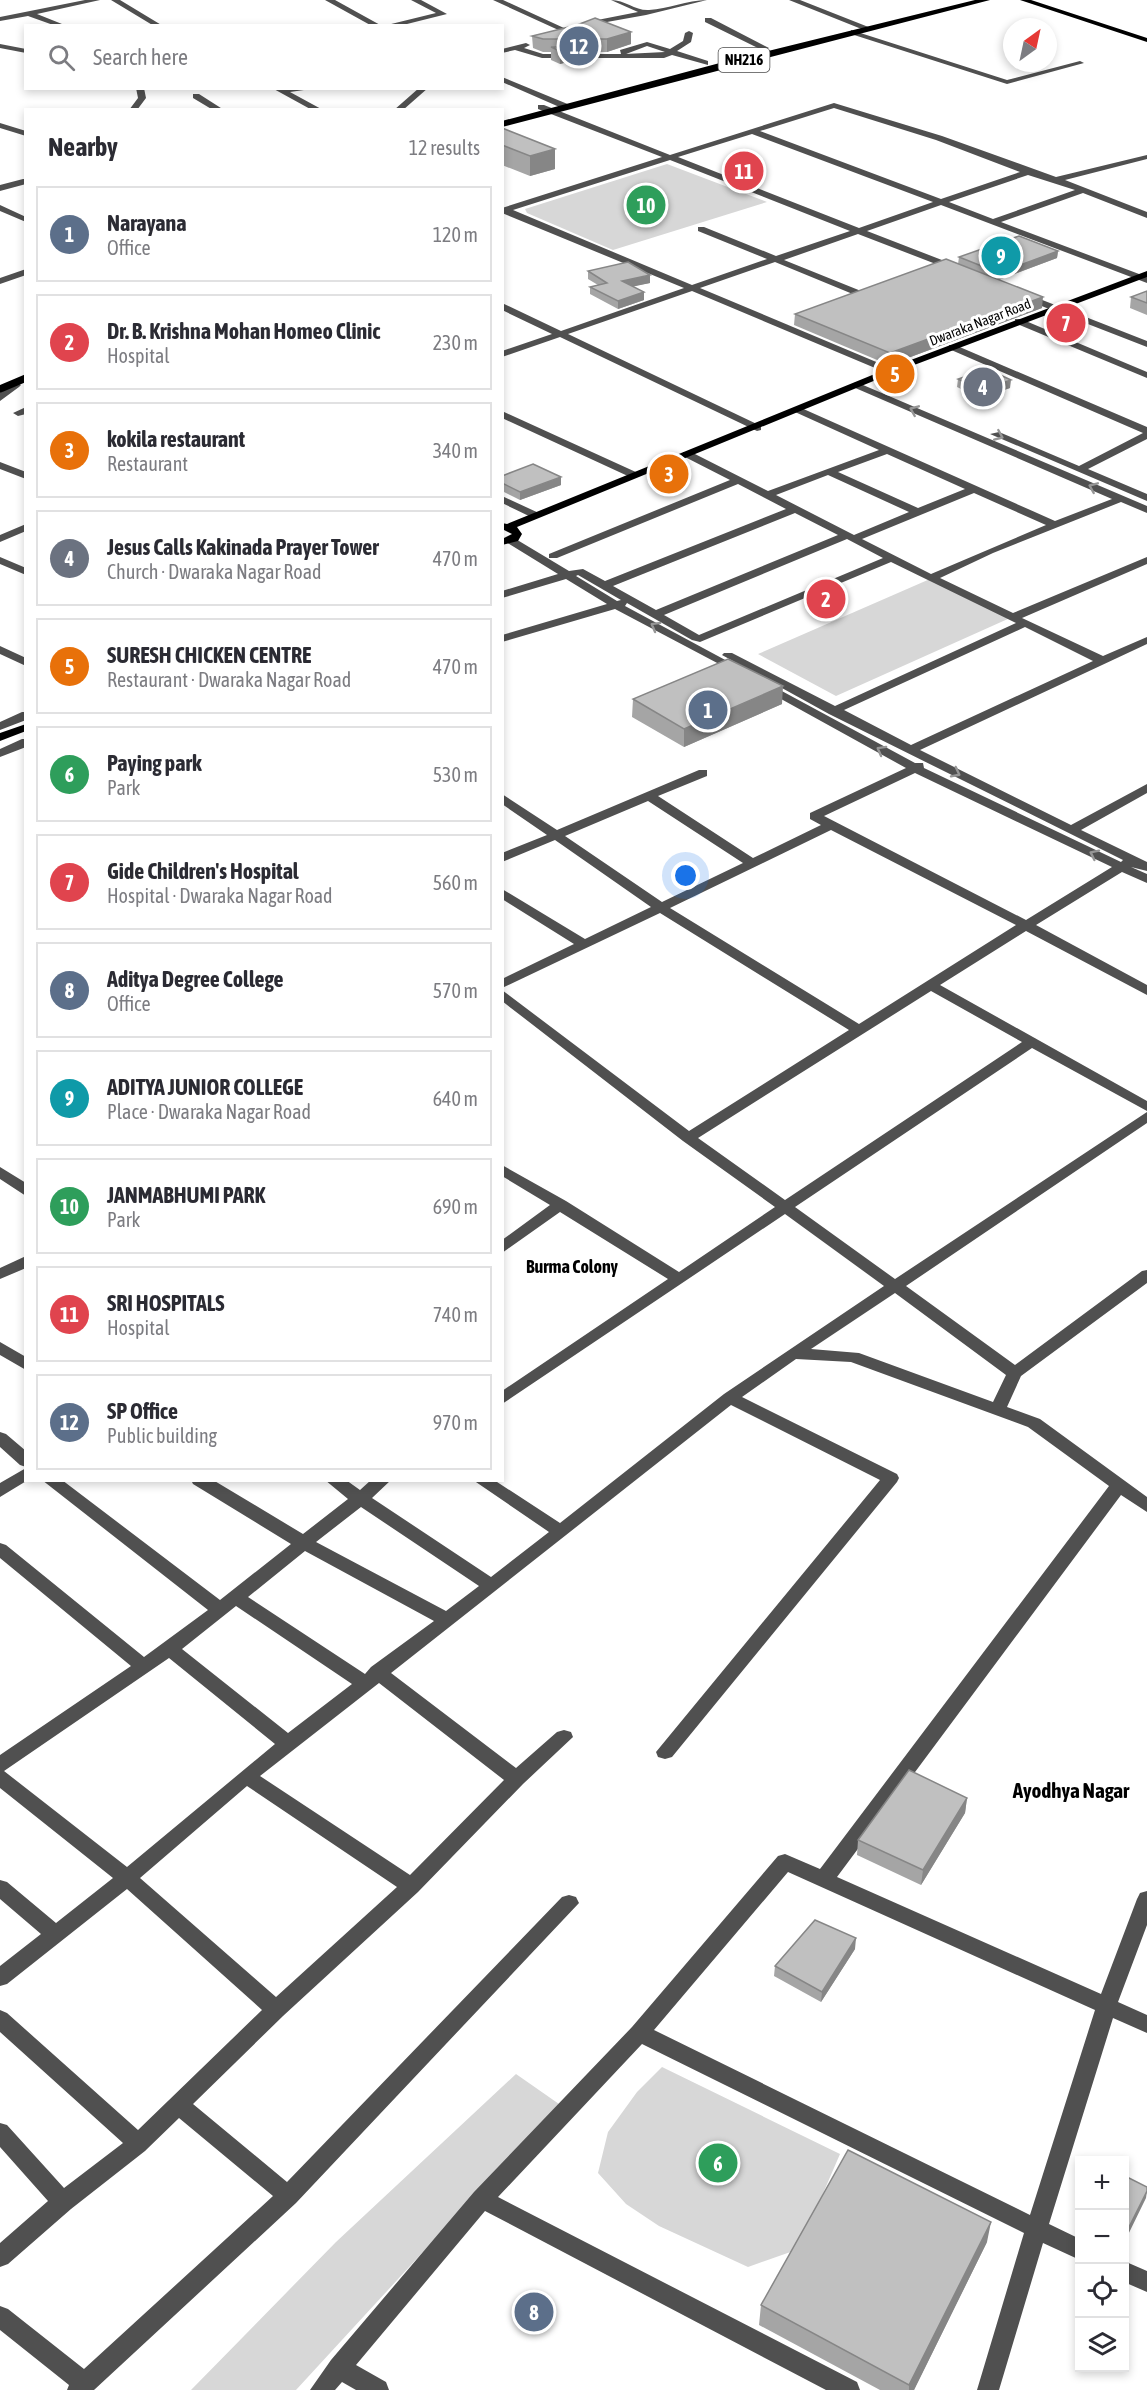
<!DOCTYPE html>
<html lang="en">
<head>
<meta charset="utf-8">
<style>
	:root { --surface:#fff; --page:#f7f7f7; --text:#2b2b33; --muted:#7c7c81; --line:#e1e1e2; --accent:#7c3aed }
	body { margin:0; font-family:"Asap Condensed",sans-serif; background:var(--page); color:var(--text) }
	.controls { position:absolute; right:18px; bottom:18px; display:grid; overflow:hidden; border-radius:0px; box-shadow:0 3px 9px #0003 }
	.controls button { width:54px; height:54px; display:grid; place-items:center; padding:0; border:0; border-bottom:2px solid var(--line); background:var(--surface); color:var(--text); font:30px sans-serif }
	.compass { position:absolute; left:1003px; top:18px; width:54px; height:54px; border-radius:50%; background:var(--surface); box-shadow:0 3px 9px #0003; rotate:33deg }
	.you { position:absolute; left:686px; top:876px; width:21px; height:21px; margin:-15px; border:4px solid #fff; border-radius:50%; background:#1a73e8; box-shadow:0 0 0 9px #1a73e833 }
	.badge { display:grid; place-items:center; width:39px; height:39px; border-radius:50%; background:var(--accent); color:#fff; font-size:20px; font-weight:700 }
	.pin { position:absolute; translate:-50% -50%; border:3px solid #fff; box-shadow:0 2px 6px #0006 }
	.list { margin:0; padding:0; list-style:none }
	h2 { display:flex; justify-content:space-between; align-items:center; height:78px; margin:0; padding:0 24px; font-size:26px }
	h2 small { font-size:20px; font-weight:400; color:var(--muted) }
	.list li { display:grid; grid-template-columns:39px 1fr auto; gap:18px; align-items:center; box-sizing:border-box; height:96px; margin:0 12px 12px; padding:0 12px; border:2px solid var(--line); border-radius:0px }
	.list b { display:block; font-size:22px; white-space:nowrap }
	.list p { margin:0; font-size:20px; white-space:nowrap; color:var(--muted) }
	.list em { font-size:20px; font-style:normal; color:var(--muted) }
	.icon { flex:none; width:33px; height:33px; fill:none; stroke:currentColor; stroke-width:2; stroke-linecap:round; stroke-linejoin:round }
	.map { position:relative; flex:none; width:1147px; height:2390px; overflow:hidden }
	.search { position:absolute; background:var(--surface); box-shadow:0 3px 9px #0003; left:24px; top:24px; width:480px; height:66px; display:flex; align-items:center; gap:15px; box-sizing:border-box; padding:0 21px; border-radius:0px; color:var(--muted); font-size:22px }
	.panel { position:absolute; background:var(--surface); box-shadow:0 3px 9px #0003; left:24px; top:108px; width:480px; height:1374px; border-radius:0px }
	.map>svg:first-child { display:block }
	.green { fill:#d7d7d7 }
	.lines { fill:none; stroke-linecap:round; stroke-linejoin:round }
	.minor { fill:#505050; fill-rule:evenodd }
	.major { fill:#000; fill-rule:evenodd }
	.highway { fill:#000; fill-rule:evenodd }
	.wall { fill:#a5a5a5 }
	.shaded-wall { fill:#868686 }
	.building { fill:#c0c0c0; stroke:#868686; stroke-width:1.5 }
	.oneway { stroke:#969696 }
	.labels { text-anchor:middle; stroke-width:6; stroke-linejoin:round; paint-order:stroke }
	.far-street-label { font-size:14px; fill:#000; stroke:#fff }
	.shield { fill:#fff; stroke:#4c4c4c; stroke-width:1.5 }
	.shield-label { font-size:15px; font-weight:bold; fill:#000 }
	.neighbourhood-label { font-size:18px; font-weight:bold; fill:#000; stroke:#fff }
	.near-neighbourhood-label { font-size:21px; font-weight:bold; fill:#000; stroke:#fff }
</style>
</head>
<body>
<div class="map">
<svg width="1147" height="2390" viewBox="0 0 1147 2390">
	<rect width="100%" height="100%" fill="#fff"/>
	<path class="green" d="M 667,164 L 767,202 L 613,250 L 527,213 L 525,209 Z
		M 930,579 L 1010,618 L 836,696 L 758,654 Z
		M 662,2067 L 840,2154 L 799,2249 L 748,2267 L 659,2226 L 626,2204 L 598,2173 L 608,2132 L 637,2092 Z
		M 516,2074 L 559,2104 L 296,2390 L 191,2390 L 336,2242 Z"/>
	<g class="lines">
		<path class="minor" d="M 85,0 L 100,0 L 37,14 L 67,26 L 56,26 L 28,16 L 0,21 L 0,17 Z
			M 111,0 L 120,0 L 163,26 L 154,26 Z
			M 325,0 L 335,0 L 382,26 L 372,26 Z
			M 411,0 L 421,0 L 447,14 L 399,26 L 383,26 L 436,13 Z
			M 493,0 L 503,0 L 577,34 L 564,37 L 565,33 Z
			M 611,0 C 625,0 636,11 649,10 C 668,9 687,0 707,0 L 646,15 L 579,27 L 582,23 L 638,12 Z
			M 789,0 L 800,0 L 871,28 L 864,30 Z
			M 705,18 L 711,18 L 769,48 L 762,50 L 705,22 Z
			M 851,30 L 1007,80 L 1080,61 L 1084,63 L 1007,84 L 851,34 Z
			M 689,31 L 693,33 L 691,42 L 677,51 L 708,61 L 708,65 L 672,55 L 664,58 L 542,58 L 515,50 L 502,53 L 502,49 L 526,43 L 530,45 L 524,48 L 543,54 L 621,54 L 620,50 L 647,42 L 670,49 L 683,41 L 685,33 ZM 647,46 L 665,52 L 625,54 L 626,54 Z
			M 0,44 L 26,49 L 26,53 L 0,48 Z
			M 502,77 L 570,105 L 571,107 L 564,109 L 502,82 Z
			M 136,88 L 144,88 L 146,98 L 137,110 L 129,110 L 138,98 Z
			M 272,88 L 318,88 L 290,92 L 323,110 L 312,110 Z
			M 419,88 L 428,88 L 403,110 L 394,110 Z
			M 193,94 L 199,94 L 224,110 L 213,110 L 193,98 Z
			M 834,103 L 942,136 L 1056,177 L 1147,155 L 1147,159 L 1065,180 L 1147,212 L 1147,218 L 1083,193 L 1001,222 L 1147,277 L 1147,283 L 941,205 L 867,231 L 960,267 L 960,271 L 954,271 L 858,234 L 784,260 L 866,293 L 866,297 L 860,297 L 775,262 L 700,288 L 893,369 L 893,373 L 887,373 L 692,291 L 568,334 L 761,426 L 761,430 L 757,431 L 560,337 L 502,357 L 502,351 L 552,334 L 502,310 L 502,303 L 561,331 L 684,288 L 502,213 L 502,208 L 662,157 L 538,109 L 538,105 L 544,105 L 670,155 ZM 834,108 L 936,140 L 1020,172 L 941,199 L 760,131 ZM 752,134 L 933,202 L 859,228 L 678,157 ZM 670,160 L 850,231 L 776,256 L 704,227 L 698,227 L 698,231 L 767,259 L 692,285 L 513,210 ZM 1028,175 L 1075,190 L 993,219 L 949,202 Z
			M 0,123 L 26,131 L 26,136 L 0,128 Z
			M 23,179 L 26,179 L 26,184 L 0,191 L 0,185 Z
			M 0,205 L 26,217 L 26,222 L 0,211 Z
			M 26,269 L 26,275 L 0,284 L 0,278 Z
			M 1021,294 L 1027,294 L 1147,341 L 1147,347 L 1021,298 Z
			M 1015,319 L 1021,319 L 1147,372 L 1147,378 L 1015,323 Z
			M 949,345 L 955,345 L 1147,427 L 1147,439 L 1088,469 L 1147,494 L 1147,501 L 990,434 L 999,432 L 1079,466 L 1143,433 L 949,349 Z
			M 16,382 L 21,385 L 19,387 L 0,401 L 0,393 Z
			M 856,382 L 1147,506 L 1147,513 L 1121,502 L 993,553 L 940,578 L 1013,613 L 1147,557 L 1147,564 L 1022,618 L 1103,656 L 1147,637 L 1147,644 L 920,750 L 1071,825 L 1147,784 L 1147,793 L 1081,830 L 1147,862 L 1147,871 L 1131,867 L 1147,874 L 1147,883 L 1122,872 L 1036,925 L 1147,985 L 1147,995 L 1026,931 L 940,985 L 1147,1101 L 1147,1111 L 1032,1048 L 795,1207 L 895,1279 L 1147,1112 L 1147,1123 L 906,1286 L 1015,1365 L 1142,1271 L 1147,1270 L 1147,1283 L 1021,1376 L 1007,1407 L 1040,1419 L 1147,1497 L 1147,1512 L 1121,1495 L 837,1877 L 1101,1994 L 1137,1899 L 1140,1893 L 1147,1891 L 1147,1925 L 1118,2002 L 1147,2015 L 1147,2033 L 1113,2018 L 1049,2224 L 1080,2239 L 1080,2260 L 1043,2243 L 999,2390 L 977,2390 L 1024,2233 L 642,2044 L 498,2197 L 857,2382 L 860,2390 L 826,2390 L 485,2211 L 356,2365 L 386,2382 L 389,2390 L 356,2390 L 342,2382 L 335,2390 L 310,2390 L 331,2360 L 474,2192 L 632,2027 L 778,1856 L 785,1854 L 820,1869 L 1109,1486 L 1028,1427 L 851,1362 L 796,1359 L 742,1397 L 897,1474 L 899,1478 L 897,1482 L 672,1757 L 665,1759 L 658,1757 L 656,1752 L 880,1480 L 731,1405 L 391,1673 L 516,1768 L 557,1732 L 564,1730 L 571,1732 L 573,1737 L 523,1784 L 418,1892 L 283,2016 L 193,2104 L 287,2182 L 562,1897 L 569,1895 L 576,1897 L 579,1903 L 296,2203 L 94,2390 L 67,2390 L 69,2385 L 0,2330 L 0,2306 L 8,2309 L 84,2369 L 273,2196 L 179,2118 L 145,2151 L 71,2209 L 8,2264 L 0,2267 L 0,2243 L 48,2201 L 0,2147 L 0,2123 L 7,2125 L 64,2188 L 123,2143 L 0,2032 L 0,2010 L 7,2013 L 138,2130 L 262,2010 L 127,1889 L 7,1984 L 0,1986 L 0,1966 L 41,1934 L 0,1899 L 0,1880 L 7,1882 L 56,1923 L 113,1878 L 0,1788 L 0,1755 L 131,1666 L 0,1558 L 0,1543 L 6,1545 L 144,1657 L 208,1610 L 42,1480 L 62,1480 L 220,1600 L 291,1544 L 193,1484 L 191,1480 L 213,1480 L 303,1534 L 348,1499 L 325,1480 L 346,1480 L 360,1490 L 371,1480 L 391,1480 L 372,1498 L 491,1577 L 549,1532 L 473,1480 L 494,1480 L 560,1523 L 724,1394 L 884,1286 L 785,1214 L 502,1404 L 502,1391 L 668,1279 L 560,1212 L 502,1253 L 502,1240 L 550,1205 L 502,1176 L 502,1165 L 566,1201 L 679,1272 L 775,1207 L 683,1141 L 502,1001 L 502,990 L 689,1131 L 849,1030 L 660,913 L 502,988 L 502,979 L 574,944 L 502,899 L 502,889 L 585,939 L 651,907 L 555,840 L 502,862 L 502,853 L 547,835 L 502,804 L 502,794 L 557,830 L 699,770 L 707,770 L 707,776 L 658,796 L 753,858 L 821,825 L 810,819 L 810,813 L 906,768 L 763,689 L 761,687 L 767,683 L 915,763 L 923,763 L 924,768 L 1121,862 L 1123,860 L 829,714 L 722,655 L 724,653 L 732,653 L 835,706 L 1016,623 L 891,562 L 700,642 L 692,640 L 627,603 L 625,606 L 742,669 L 742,673 L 738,674 L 615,609 L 502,642 L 502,635 L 607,604 L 566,579 L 502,598 L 502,591 L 558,574 L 506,542 L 506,538 L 514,538 L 569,571 L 583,569 L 605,581 L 786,509 L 738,484 L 557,558 L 549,558 L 549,554 L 730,480 L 683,456 L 683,452 L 691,452 L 768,491 L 879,450 L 795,412 L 794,410 L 799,407 L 1055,521 L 1112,499 L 853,387 L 851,385 ZM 887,454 L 965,489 L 918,508 L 838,472 ZM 828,475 L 909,512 L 854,535 L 776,495 ZM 974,493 L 1046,525 L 931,574 L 862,539 ZM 795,513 L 838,535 L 656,610 L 613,586 ZM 847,539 L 883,558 L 699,635 L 664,615 ZM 578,575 L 621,600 L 617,601 L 576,576 ZM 1025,627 L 1093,661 L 911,745 L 844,710 ZM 915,773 L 1112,867 L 1026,920 L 824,816 ZM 648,801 L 743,863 L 662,902 L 565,836 ZM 831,830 L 1016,925 L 859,1024 L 670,908 ZM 931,991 L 1022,1042 L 785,1200 L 698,1138 ZM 895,1293 L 1006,1375 L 993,1402 L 859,1353 L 811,1349 ZM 361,1507 L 479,1586 L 446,1611 L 316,1542 ZM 305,1551 L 434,1621 L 371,1667 L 365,1674 L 248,1597 ZM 236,1606 L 352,1684 L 288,1733 L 182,1649 ZM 169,1658 L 275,1744 L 127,1867 L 4,1771 ZM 379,1683 L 504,1780 L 410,1875 L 260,1776 ZM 247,1786 L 397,1887 L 276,1997 L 140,1878 ZM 788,1872 L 1095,2010 L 1030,2215 L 654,2030 Z
			M 26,407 L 26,414 L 18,416 L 13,413 Z
			M 502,411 L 638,473 L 639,475 L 630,477 L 502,418 Z
			M 0,462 L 26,472 L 26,479 L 0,469 Z
			M 502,496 L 541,514 L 542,516 L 533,518 L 502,503 Z
			M 26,524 L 26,531 L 0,542 L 0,535 Z
			M 0,557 L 26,568 L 26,575 L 0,564 Z
			M 0,646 L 26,658 L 26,666 L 0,654 Z
			M 22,712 L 26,712 L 26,720 L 0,730 L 0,722 Z
			M 22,739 L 26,739 L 26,747 L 0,757 L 0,749 Z
			M 0,1167 L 26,1183 L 26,1196 L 0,1179 Z
			M 26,1256 L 26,1268 L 0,1279 L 0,1268 Z
			M 0,1342 L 26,1357 L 26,1370 L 0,1355 Z
			M 0,1432 L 6,1434 L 26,1451 L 26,1467 L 20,1465 L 0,1447 Z
			M 26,1468 L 26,1480 L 28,1480 L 0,1497 L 0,1483 Z
			M 1124,2261 L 1147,2271 L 1147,2292 L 1124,2282 Z"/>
		<path class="major" d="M 1020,0 L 1031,0 L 1147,38 L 1147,42 Z
			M 1147,271 L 1147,277 L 893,373 L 517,527 L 522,534 L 518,541 L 502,545 L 502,539 L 512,534 L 502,529 L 502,523 L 507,524 L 887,369 Z
			M 26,724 L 26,731 L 0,741 L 0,733 Z"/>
		<path class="highway" d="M 975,0 L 990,0 L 502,127 L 502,121 L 731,60 Z
			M 26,374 L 26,382 L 0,393 L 0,385 Z"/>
	</g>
	<path class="wall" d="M 577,25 L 631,44 L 607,52 L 575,52 L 575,60 L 560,64 L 551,60 L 551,52 L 543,52 L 533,48 L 532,36 Z
		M 502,128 L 555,149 L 555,169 L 530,176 L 502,165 Z
		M 1058,251 L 1057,258 L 999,280 L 1042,308 L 889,365 L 794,325 L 795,314 L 958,264 L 959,257 Z
		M 588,271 L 650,283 L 633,286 L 644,292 L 644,300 L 618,309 L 590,294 L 590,287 L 598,285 L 588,279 Z
		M 1147,291 L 1147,315 L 1130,308 L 1131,297 Z
		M 958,379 L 1010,388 L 980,398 L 957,387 Z
		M 502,476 L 561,485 L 520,500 L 502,491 Z
		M 633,699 L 782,704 L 684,747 L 632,717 Z
		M 967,1798 L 965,1813 L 921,1885 L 857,1855 L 858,1840 Z
		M 855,1949 L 821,2002 L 774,1976 L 775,1966 Z
		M 987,2242 L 914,2390 L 880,2390 L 759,2325 L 761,2305 Z"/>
	<path class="shaded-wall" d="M 631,32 L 631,44 L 607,52 L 607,39 Z
		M 575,47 L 575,60 L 560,64 L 560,51 Z
		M 555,149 L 555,169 L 530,176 L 530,156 Z
		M 1058,251 L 1057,258 L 998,280 L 999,273 Z
		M 650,275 L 650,283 L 622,289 L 622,281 Z
		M 644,292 L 644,300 L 618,309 L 618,301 Z
		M 1043,297 L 1042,308 L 889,365 L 890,353 Z
		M 1011,380 L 1010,388 L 980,398 L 981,390 Z
		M 561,477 L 561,485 L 520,500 L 520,492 Z
		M 783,686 L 782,704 L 684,747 L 684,729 Z
		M 967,1798 L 965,1813 L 921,1885 L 923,1870 Z
		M 856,1938 L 855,1949 L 821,2002 L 822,1992 Z
		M 1147,2191 L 1146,2198 L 1125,2241 L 1125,2235 Z
		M 991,2222 L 987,2242 L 914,2390 L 909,2390 L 909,2385 Z"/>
	<path class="building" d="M 595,18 L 631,32 L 607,39 L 543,39 L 532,36 L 577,25 Z
		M 551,47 L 575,47 L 560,51 Z
		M 502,128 L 555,149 L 530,156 L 502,145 Z
		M 1019,236 L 1058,251 L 999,273 L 959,257 Z
		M 946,259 L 1043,297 L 890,353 L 795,314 Z
		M 628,262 L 650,275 L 622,281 L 644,292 L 618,301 L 590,287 L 607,283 L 588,271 Z
		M 1147,291 L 1147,303 L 1131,297 Z
		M 987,369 L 1011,380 L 981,390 L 958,379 Z
		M 533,464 L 561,477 L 520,492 L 502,483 L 502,476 Z
		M 728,659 L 783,686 L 684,729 L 633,699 Z
		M 909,1770 L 967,1798 L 923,1870 L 858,1840 Z
		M 815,1920 L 856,1938 L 822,1992 L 775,1966 Z
		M 848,2150 L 991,2222 L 909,2385 L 761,2305 Z
		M 1125,2176 L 1147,2187 L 1147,2191 L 1125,2235 Z"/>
	<defs><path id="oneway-chevron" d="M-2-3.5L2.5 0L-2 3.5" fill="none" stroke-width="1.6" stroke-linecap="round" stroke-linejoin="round" transform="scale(1.5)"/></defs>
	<g class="oneway">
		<use href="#oneway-chevron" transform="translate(914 410) rotate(-157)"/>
		<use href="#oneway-chevron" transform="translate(999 436) rotate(23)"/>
		<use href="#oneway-chevron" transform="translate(1093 487) rotate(-157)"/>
		<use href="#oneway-chevron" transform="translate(655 626) rotate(-151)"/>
		<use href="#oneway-chevron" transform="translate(881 750) rotate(-151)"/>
		<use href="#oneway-chevron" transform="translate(956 773) rotate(27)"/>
		<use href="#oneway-chevron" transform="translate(1094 854) rotate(-154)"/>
	</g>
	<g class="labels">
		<g class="far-street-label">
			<text transform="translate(980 322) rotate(-21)" y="5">Dwaraka Nagar Road</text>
		</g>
		<rect class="shield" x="718.5" y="48" width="51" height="24" rx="4.5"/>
		<g class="shield-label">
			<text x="744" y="65">NH216</text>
		</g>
		<g class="neighbourhood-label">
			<text x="572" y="1273">Burma Colony</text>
		</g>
		<g class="near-neighbourhood-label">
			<text x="1071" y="1798">Ayodhya Nagar</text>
		</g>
	</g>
</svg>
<div class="controls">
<button>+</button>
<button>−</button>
<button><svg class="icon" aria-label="locate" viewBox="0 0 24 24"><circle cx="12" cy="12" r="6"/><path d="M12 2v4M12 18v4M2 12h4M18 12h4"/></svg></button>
<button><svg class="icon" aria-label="layers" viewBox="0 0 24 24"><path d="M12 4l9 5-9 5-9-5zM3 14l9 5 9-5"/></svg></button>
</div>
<svg class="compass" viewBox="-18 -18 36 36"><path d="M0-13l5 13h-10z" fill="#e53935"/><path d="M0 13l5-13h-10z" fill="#7c7c81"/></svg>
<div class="you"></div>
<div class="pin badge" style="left:708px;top:710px;background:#5c6f8a">1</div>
<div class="pin badge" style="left:826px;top:599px;background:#e0444e">2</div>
<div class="pin badge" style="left:669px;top:474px;background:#e8710a">3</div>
<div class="pin badge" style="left:983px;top:387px;background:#6b7280">4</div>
<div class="pin badge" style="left:895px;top:374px;background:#e8710a">5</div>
<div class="pin badge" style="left:718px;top:2163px;background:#2e9e5b">6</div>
<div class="pin badge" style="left:1066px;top:323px;background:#e0444e">7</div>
<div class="pin badge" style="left:534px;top:2312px;background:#5c6f8a">8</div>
<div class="pin badge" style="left:1001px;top:256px;background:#0f9aa8">9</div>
<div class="pin badge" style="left:646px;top:205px;background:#2e9e5b">10</div>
<div class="pin badge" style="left:744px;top:171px;background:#e0444e">11</div>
<div class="pin badge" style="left:579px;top:46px;background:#5c6f8a">12</div>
<div class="search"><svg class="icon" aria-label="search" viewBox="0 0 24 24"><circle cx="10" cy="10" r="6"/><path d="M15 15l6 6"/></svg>Search here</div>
<section class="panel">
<h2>Nearby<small>12 results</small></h2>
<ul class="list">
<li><span class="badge" style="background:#5c6f8a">1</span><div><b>Narayana</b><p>Office</p></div><em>120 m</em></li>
<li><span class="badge" style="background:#e0444e">2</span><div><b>Dr. B. Krishna Mohan Homeo Clinic</b><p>Hospital</p></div><em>230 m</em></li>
<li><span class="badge" style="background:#e8710a">3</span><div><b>kokila restaurant</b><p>Restaurant</p></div><em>340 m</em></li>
<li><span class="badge" style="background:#6b7280">4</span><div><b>Jesus Calls Kakinada Prayer Tower</b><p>Church · Dwaraka Nagar Road</p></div><em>470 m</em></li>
<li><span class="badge" style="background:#e8710a">5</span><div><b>SURESH CHICKEN CENTRE</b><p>Restaurant · Dwaraka Nagar Road</p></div><em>470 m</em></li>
<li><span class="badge" style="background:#2e9e5b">6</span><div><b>Paying park</b><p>Park</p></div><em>530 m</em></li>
<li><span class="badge" style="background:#e0444e">7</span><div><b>Gide Children's Hospital</b><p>Hospital · Dwaraka Nagar Road</p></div><em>560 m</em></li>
<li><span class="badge" style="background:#5c6f8a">8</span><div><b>Aditya Degree College</b><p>Office</p></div><em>570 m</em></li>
<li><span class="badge" style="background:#0f9aa8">9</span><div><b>ADITYA JUNIOR COLLEGE</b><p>Place · Dwaraka Nagar Road</p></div><em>640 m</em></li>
<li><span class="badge" style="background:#2e9e5b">10</span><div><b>JANMABHUMI PARK</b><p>Park</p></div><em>690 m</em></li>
<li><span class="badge" style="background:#e0444e">11</span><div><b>SRI HOSPITALS</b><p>Hospital</p></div><em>740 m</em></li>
<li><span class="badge" style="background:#5c6f8a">12</span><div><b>SP Office</b><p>Public building</p></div><em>970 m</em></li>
</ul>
</section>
</div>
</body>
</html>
